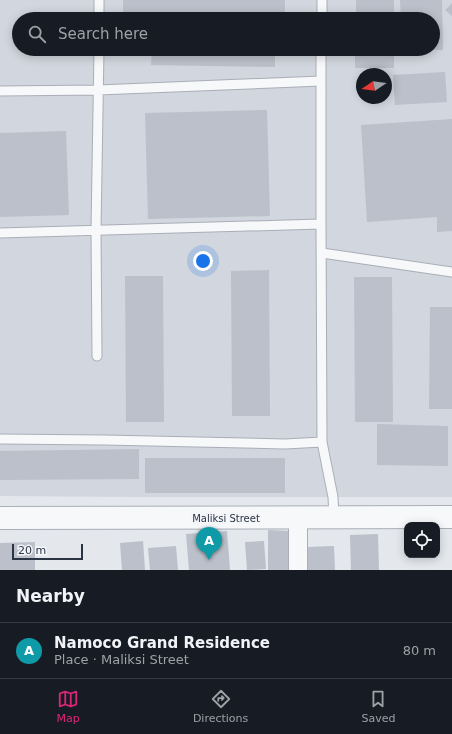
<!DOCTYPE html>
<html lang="en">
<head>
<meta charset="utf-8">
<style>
	:root { --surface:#171b24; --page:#242831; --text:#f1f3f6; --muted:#9ea1a6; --line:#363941; --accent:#db2777 }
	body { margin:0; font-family:"DejaVu Sans",sans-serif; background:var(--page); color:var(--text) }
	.controls { position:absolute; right:12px; bottom:12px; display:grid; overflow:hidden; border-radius:8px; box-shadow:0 2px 10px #0003 }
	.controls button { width:36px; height:36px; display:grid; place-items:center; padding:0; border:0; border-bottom:1px solid var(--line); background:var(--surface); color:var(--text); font:20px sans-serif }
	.compass { position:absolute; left:356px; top:68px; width:36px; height:36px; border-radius:50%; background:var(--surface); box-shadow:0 2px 10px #0003; rotate:257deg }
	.scale { position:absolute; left:12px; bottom:10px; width:71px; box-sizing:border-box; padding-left:4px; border:2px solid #2b3445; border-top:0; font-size:11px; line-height:14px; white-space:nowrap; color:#2b3445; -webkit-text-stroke:3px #f4f6f9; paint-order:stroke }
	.you { position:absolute; left:203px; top:261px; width:14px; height:14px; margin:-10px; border:3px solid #fff; border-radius:50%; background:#1a73e8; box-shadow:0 0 0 6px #1a73e833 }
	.badge { display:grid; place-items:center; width:26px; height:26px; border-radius:50%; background:var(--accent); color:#fff; font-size:13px; font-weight:700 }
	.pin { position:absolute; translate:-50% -33px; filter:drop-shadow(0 1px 2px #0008) }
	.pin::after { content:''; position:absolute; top:21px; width:14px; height:12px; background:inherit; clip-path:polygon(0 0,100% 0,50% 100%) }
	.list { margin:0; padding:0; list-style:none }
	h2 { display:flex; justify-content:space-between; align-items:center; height:52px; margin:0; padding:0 16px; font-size:17px }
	h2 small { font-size:13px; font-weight:400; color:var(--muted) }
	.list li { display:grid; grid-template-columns:26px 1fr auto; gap:12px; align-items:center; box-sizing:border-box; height:56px; padding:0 16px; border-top:1px solid var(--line) }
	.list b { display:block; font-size:15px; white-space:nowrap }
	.list p { margin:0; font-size:13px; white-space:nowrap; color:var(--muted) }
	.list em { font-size:13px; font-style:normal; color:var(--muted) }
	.icon { flex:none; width:22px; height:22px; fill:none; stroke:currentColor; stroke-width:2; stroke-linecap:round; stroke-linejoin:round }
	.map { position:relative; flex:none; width:452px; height:570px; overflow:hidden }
	.search { position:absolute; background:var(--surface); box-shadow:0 2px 10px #0003; left:12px; right:12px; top:12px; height:44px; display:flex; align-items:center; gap:10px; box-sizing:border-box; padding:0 14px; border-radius:22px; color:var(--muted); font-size:15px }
	.sheet { height:108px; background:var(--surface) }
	nav { display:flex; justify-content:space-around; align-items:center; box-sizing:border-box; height:56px; border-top:1px solid var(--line); background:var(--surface); font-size:11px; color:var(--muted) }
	nav a { display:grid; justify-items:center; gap:2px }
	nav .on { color:var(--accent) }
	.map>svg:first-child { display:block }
	.built { fill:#d2d6de; fill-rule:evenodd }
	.building { fill:#bbc0ca }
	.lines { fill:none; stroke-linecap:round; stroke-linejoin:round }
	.service-casing { stroke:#a9aeb7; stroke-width:11 }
	.minor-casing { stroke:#a9aeb7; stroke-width:20 }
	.tertiary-casing { stroke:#a9aeb7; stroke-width:24 }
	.service { stroke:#f7f8fa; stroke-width:9 }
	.minor { stroke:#f7f8fa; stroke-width:18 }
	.tertiary { stroke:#f7f8fa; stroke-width:22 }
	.labels { text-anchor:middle; stroke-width:4; stroke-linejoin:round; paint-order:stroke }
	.street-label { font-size:10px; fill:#2b3445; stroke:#f4f6f9 }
</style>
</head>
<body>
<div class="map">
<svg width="452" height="570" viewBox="0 0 452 570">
	<rect width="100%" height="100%" fill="#e4e7ec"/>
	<path class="built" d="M 0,0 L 452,0 L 452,497 L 136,497 L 0,496 ZM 19,19 L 433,19 L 433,49 L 19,49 ZM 362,74 L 386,74 L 386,98 L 362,98 Z"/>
	<path class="building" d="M 123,0 L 285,0 L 285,17 L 207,19 L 123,19 Z
		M 356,0 L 394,0 L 394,19 L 356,19 Z
		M 400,0 L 442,0 L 443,50 L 433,50 L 433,19 L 401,19 Z
		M 452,3 L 452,16 L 445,10 Z
		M 152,49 L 275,49 L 275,67 L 151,65 Z
		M 355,49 L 394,49 L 394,68 L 355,68 Z
		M 445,72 L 447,102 L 395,105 L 393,75 Z
		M 267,110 L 270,216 L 148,219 L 145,113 Z
		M 452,119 L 452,231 L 437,232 L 437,217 L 367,222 L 361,125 Z
		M 66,131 L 69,215 L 0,217 L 0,133 Z
		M 269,270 L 270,416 L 232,416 L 231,271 Z
		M 125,276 L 163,276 L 164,422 L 126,422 Z
		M 354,277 L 392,277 L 393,422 L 355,422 Z
		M 430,307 L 452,307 L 452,409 L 429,409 Z
		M 377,424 L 448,426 L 448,466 L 377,465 Z
		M 139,449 L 139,479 L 0,480 L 0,451 Z
		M 145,458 L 285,458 L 285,493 L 145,493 Z
		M 268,530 L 291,531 L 291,570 L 268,570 Z
		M 227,531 L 230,570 L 189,570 L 186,534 Z
		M 378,534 L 379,570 L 351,570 L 350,535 Z
		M 143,541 L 145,570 L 122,570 L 120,543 Z
		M 264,541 L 266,569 L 247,570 L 245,542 Z
		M 35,542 L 35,570 L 0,570 L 0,543 Z
		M 176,546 L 178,570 L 150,570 L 148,548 Z
		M 334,546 L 335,570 L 308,570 L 307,547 Z"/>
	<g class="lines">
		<g class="service-casing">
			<path id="service" d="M 99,19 L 99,0
				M 322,19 L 322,0
				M 0,91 L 98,90 L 321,81
				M 0,233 L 321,224
				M 322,253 L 452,272
				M 97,356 L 96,230 L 99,49
				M 0,439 L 104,440 L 285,444 L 322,442 L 321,224 L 321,49
				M 322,442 L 333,497 L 334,517"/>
		</g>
		<g class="minor-casing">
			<path id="minor" d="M 298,517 L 298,570"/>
		</g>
		<g class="tertiary-casing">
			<path id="tertiary" d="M 0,518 L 452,517"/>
		</g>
		<use href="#service" class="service"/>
		<use href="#minor" class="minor"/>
		<use href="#tertiary" class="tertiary"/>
	</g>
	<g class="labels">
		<g class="street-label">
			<text x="226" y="522">Maliksi Street</text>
		</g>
	</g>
</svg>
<div class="controls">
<button><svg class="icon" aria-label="locate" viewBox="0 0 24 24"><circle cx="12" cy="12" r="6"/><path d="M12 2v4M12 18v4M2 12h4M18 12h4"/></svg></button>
</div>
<svg class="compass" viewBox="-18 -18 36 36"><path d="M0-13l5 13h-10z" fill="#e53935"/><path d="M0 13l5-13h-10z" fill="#9ea1a6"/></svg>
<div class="scale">20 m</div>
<div class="you"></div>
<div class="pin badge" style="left:209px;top:560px;background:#0f9aa8">A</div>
<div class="search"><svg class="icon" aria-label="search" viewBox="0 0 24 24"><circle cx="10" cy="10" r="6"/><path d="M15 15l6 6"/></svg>Search here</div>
</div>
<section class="sheet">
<h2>Nearby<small></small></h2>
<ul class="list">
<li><span class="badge" style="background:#0f9aa8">A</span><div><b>Namoco Grand Residence</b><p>Place · Maliksi Street</p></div><em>80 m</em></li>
</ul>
</section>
<nav>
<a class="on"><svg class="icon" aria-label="map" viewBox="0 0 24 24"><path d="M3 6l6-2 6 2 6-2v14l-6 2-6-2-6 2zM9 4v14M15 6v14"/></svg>Map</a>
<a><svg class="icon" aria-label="directions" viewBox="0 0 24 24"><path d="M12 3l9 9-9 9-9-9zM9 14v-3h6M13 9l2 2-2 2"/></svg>Directions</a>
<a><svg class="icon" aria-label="saved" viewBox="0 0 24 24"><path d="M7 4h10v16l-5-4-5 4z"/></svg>Saved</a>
</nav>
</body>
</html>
